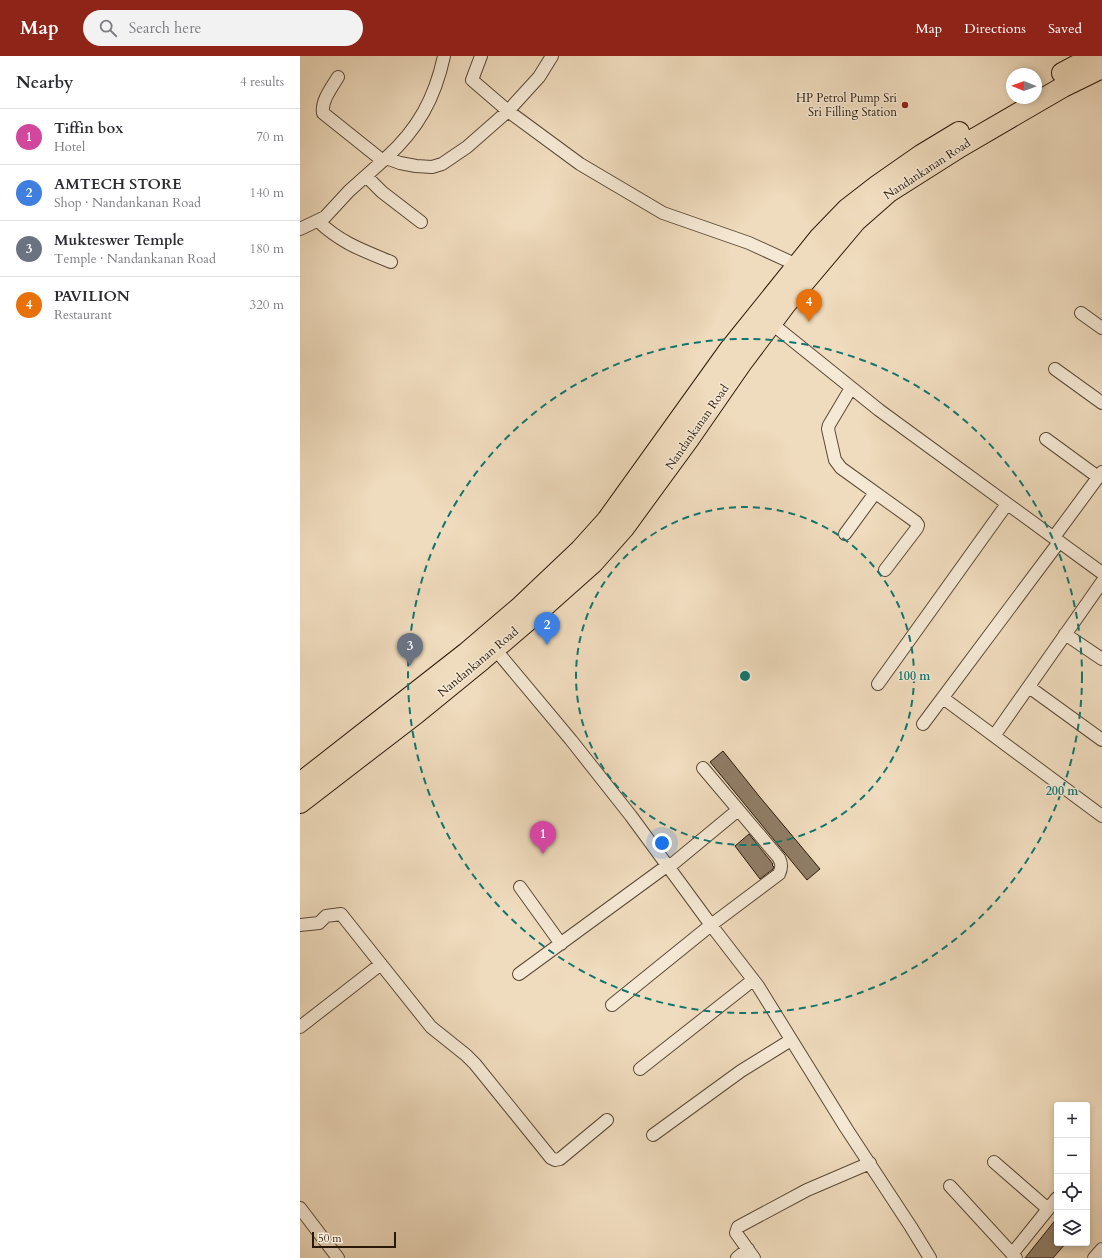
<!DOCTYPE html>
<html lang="en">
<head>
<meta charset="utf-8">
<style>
	:root { --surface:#fff; --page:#f2f2f3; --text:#2b2b33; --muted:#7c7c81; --line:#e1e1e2; --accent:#8f2418 }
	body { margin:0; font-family:Cardo,serif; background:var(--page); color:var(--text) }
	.controls { position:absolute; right:12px; bottom:12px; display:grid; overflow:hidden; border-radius:4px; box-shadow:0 2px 6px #0003 }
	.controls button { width:36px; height:36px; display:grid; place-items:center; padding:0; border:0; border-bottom:1px solid var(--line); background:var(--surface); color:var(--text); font:20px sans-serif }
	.compass { position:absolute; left:706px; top:12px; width:36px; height:36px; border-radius:50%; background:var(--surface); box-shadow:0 2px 6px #0003; rotate:271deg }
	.scale { position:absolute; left:12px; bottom:10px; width:84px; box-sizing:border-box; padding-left:4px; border:2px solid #2a190a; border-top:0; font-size:11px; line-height:14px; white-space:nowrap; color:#2a190a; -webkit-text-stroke:3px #f5e8d4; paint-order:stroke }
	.you { position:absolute; left:362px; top:787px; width:14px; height:14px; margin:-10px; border:3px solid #fff; border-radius:50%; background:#1a73e8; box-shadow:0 0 0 6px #1a73e833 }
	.badge { display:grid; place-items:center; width:26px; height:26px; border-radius:50%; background:var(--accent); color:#fff; font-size:13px; font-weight:700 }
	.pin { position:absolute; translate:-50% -33px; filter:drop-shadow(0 1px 2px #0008) }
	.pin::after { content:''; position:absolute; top:21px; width:14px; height:12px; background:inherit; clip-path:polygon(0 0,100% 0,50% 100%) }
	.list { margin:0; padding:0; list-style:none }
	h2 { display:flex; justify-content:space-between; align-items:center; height:52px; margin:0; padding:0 16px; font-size:17px }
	h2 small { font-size:13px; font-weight:400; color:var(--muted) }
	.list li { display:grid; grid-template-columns:26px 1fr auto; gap:12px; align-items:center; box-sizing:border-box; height:56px; padding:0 16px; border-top:1px solid var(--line) }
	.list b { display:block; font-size:15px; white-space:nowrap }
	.list p { margin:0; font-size:13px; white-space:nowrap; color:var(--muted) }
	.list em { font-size:13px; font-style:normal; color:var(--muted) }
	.icon { flex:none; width:22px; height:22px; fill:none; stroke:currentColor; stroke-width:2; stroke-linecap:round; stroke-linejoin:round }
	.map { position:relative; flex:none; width:802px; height:1202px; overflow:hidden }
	header { display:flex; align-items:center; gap:24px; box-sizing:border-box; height:56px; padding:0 20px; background:var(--accent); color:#fff }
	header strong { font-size:19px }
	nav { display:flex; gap:22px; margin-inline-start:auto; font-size:14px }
	.search { width:280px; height:36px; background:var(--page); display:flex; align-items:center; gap:10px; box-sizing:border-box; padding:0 14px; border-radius:22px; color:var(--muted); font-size:15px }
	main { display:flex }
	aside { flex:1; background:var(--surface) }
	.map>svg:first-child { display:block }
	.building { fill:#907e67; stroke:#2a190a }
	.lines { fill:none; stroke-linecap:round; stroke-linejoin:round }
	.street-casing { stroke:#5b4a37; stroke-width:14 }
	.primary-casing { stroke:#2a190a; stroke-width:22 }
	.street { stroke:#f5e8d4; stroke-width:12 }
	.primary { stroke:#efdbbd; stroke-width:20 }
	.ring { fill:none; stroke:#0f766e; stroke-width:2; stroke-dasharray:7 5 }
	.poi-dot { fill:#8f2418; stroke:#f5e8d4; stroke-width:1.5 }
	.labels { text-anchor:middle; stroke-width:3; stroke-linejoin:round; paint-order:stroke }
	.poi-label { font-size:12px; fill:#2a190a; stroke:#f5e8d4; text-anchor:end }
	.street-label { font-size:12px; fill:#2a190a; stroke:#f5e8d4 }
	.centre { fill:#0f766e; stroke:#f5e8d4; stroke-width:2 }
	.ring-label { font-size:12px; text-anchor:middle; font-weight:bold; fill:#0f766e; stroke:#f5e8d4; stroke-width:3; stroke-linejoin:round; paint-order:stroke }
</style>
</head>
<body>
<header>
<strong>Map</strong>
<div class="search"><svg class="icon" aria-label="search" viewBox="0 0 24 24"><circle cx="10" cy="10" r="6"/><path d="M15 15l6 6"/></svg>Search here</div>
<nav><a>Map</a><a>Directions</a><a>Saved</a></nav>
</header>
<main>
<aside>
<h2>Nearby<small>4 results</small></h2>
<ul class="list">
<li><span class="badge" style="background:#d1479c">1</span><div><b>Tiffin box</b><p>Hotel</p></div><em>70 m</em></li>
<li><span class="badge" style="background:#3f7fe0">2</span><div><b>AMTECH STORE</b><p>Shop · Nandankanan Road</p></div><em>140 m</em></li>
<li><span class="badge" style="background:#6b7280">3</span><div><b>Mukteswer Temple</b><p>Temple · Nandankanan Road</p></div><em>180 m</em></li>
<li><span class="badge" style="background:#e8710a">4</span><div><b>PAVILION</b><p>Restaurant</p></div><em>320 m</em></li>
</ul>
</aside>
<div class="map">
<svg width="802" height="1202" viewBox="0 0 802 1202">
	<rect width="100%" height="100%" fill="#efdbbd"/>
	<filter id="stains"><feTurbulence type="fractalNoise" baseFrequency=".005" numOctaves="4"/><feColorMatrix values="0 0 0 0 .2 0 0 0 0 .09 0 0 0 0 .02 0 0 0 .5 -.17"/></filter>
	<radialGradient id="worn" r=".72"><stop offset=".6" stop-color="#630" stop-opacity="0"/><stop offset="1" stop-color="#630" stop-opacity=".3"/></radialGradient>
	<path class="building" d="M 423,695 L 459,740 L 520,813 L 507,824 L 410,706 Z
		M 449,778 L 473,808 L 472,809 L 474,811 L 473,813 L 460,823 L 435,790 Z
		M 757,1162 L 757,1187 L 766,1187 L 753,1202 L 725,1202 Z"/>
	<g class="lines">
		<g class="street-casing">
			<path id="street" d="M 181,0 L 172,24 L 208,55 L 280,108 L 363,157 L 449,187 L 497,209
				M 38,21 C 32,31 21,45 23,57 L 83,105
				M 86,102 C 118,73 135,42 144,0
				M 66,120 L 82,136 L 121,166
				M 18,165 C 41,187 62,194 91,206
				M 0,173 L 25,161 L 49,135 L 86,102 L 100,107 L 116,110 L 132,111 L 142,108 L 167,91 L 208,55 L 239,21 L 252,0
				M 781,257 L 802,272
				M 471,267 L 579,354 L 802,517
				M 755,313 L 802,347
				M 551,332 L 529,369 L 528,373 L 535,404 L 541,412 L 616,466 L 618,469 L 617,472 L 585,514
				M 746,383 L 798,421
				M 545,478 L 575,437
				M 754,481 L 802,416
				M 765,578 L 802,603
				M 195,593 L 271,684 L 331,760 L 411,869 L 458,930 L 546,1072 L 611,1171 L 630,1202
				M 578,628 L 707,448
				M 729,631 L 802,684
				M 643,642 L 802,760
				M 623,668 L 759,486
				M 694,680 L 802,526
				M 369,811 L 438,754
				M 220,831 L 261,888
				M 0,869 L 19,867 L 26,860 L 41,858 L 131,971 L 166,999 L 175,1008 L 251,1102 L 255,1104 L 260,1103 L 307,1064
				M 219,918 L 368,809
				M 312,949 L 411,869 L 479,818 C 482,812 482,808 479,802 L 403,712
				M 0,971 L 81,908
				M 340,1013 L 453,924
				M 353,1079 L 441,1015 L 491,984
				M 694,1106 L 748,1153
				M 650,1130 L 716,1202
				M 0,1152 L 38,1202
				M 712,1198 L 757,1142
				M 437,1202 L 448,1193
				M 454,1202 L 436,1177 L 438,1171 L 507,1134 L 570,1107
				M 794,1202 L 802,1193"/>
		</g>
		<g class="primary-casing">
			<path id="primary" d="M 762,17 L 794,0
				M 0,727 L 166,597 L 221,550 L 280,494 L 307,464 L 429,294 L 519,182 L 547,153 L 578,129 L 621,99 L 659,76
				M 0,747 L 117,657 L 182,604 L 237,557 L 293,507 L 324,472 L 389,383 L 441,308 L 486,248 L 556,165 L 589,136 L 660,91 L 763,31 L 802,12"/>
		</g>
		<use href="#street" class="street"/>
		<use href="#primary" class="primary"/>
	</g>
	<g class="ring">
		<circle cx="445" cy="620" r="169"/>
		<circle cx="445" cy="620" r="337"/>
	</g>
	<circle class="poi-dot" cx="605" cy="49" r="4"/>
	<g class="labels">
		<g class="poi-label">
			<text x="597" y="46">HP Petrol Pump Sri<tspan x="597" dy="14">Sri Filling Station</tspan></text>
		</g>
		<g class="street-label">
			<text transform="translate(627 113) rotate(-33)" y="4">Nandankanan Road</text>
			<text transform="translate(397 371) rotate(-55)" y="4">Nandankanan Road</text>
			<text transform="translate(178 606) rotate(-40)" y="4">Nandankanan Road</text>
		</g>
	</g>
	<circle cx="445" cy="620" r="6" class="centre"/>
	<g class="ring-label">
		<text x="614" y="624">100 m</text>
		<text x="762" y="739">200 m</text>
	</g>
	<rect width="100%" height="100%" filter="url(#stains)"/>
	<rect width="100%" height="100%" fill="url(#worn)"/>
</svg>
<div class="controls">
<button>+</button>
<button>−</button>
<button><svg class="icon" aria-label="locate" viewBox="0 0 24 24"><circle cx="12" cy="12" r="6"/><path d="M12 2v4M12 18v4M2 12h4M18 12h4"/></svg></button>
<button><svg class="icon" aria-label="layers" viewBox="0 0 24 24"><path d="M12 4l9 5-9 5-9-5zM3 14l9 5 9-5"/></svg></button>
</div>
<svg class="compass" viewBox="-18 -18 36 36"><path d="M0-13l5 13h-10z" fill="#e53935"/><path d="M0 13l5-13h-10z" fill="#7c7c81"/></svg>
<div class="scale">50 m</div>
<div class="you"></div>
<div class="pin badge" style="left:243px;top:798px;background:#d1479c">1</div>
<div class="pin badge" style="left:247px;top:589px;background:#3f7fe0">2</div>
<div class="pin badge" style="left:110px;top:610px;background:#6b7280">3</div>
<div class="pin badge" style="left:509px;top:266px;background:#e8710a">4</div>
</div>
</main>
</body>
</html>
